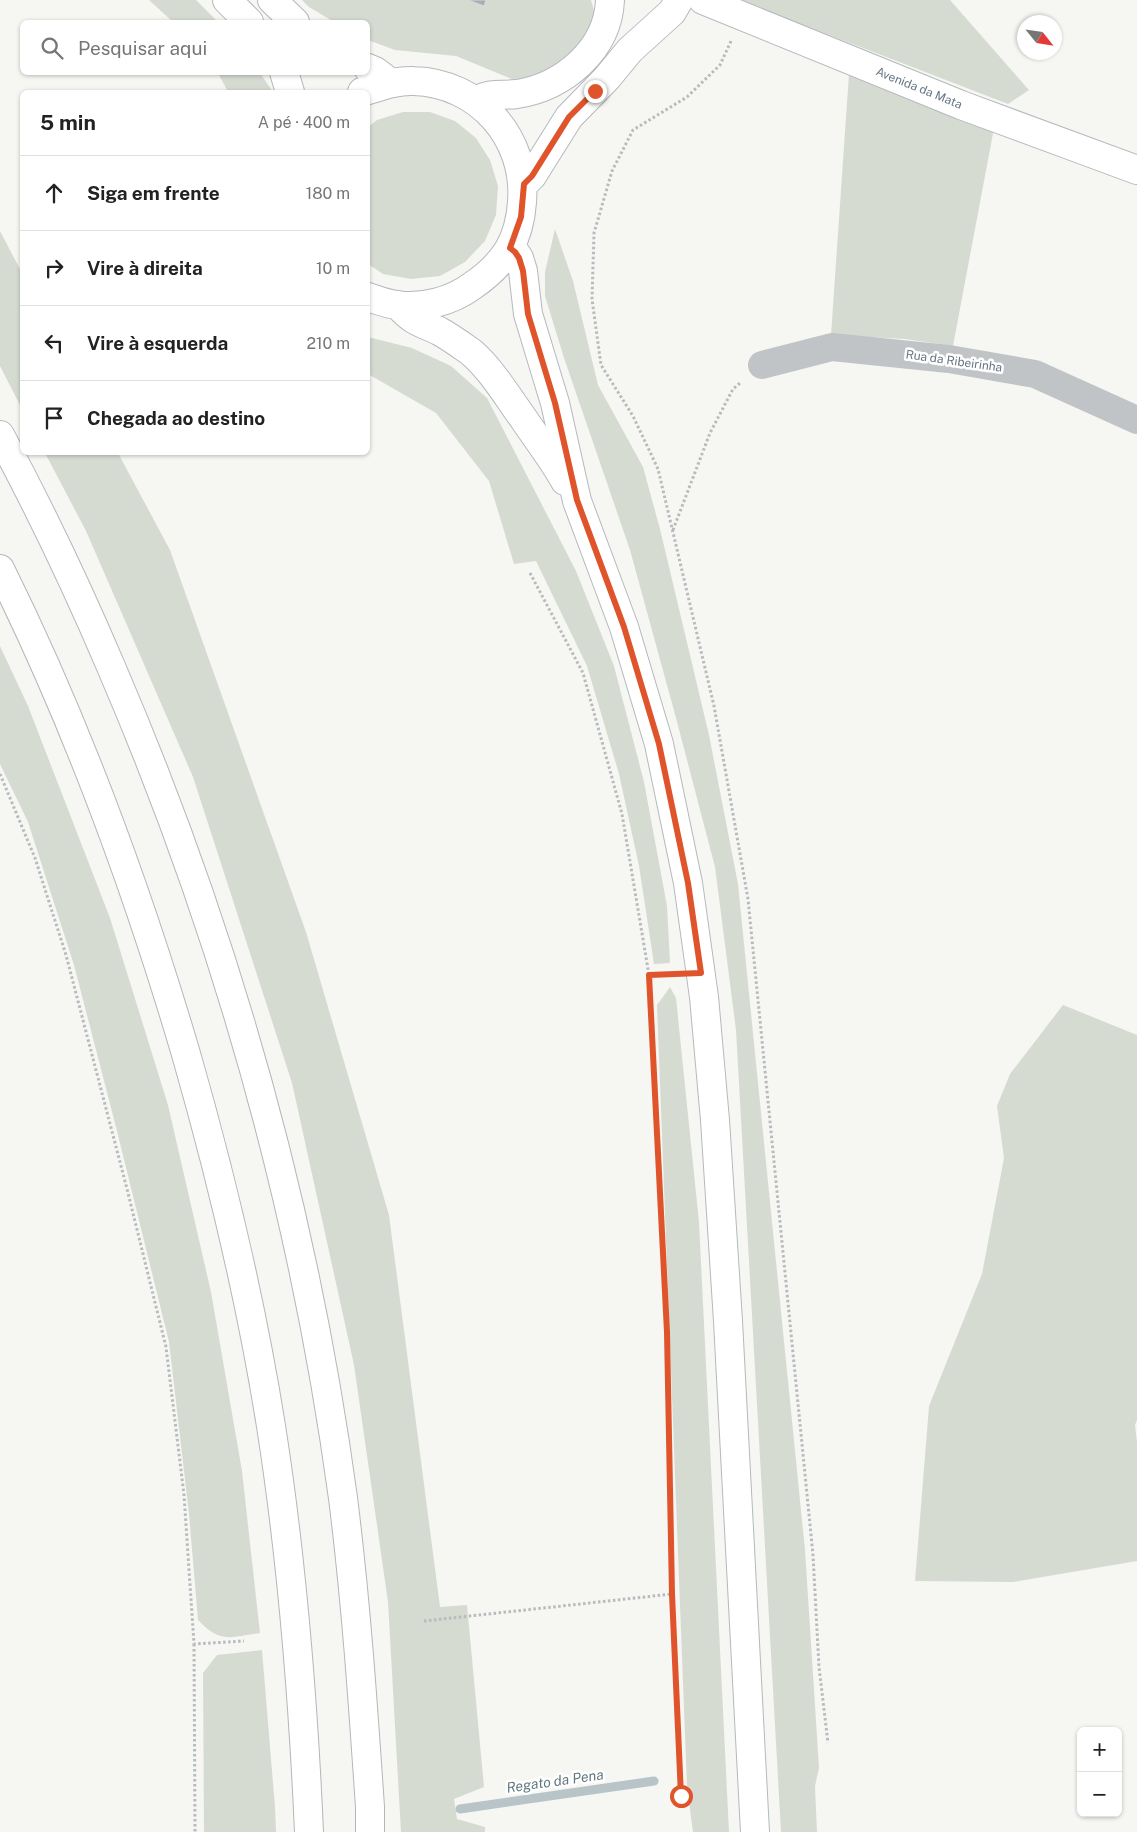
<!DOCTYPE html>
<html lang="pt">
<head>
<meta charset="utf-8">
<style>
	:root { --surface:#fff; --page:#f6f6f6; --text:#222; --muted:#767676; --line:#e0e0e0 }
	body { margin:0; font-family:"Public Sans",sans-serif; background:var(--page); color:var(--text) }
	.controls { position:absolute; right:15px; bottom:15px; display:grid; overflow:hidden; border-radius:8px; box-shadow:0 1px 4px #0004 }
	.controls button { width:45px; height:45px; display:grid; place-items:center; padding:0; border:0; border-bottom:1px solid var(--line); background:var(--surface); color:var(--text); font:25px sans-serif }
	.compass { position:absolute; left:1017px; top:15px; width:45px; height:45px; border-radius:50%; background:var(--surface); box-shadow:0 1px 4px #0004; rotate:120deg }
	.stop { position:absolute; width:15px; height:15px; margin:-11px; border:4px solid #df542b; border-radius:50%; background:#fff }
	.stop.end { background:#df542b; border-color:#fff; box-shadow:0 1px 5px #0008 }
	.list { margin:0; padding:0; list-style:none }
	h2 { display:flex; justify-content:space-between; align-items:center; height:65px; margin:0; padding:0 20px; font-size:21px }
	h2 small { font-size:16px; font-weight:400; color:var(--muted) }
	.list li { display:grid; grid-template-columns:32px 1fr auto; gap:15px; align-items:center; box-sizing:border-box; height:75px; padding:0 20px; border-top:1px solid var(--line) }
	.list b { display:block; font-size:19px; white-space:nowrap }
	.list em { font-size:16px; font-style:normal; color:var(--muted) }
	.icon { flex:none; width:28px; height:28px; fill:none; stroke:currentColor; stroke-width:2; stroke-linecap:round; stroke-linejoin:round }
	.map { position:relative; flex:none; width:1137px; height:1832px; overflow:hidden }
	.search { position:absolute; background:var(--surface); box-shadow:0 1px 4px #0004; left:20px; top:20px; width:350px; height:55px; display:flex; align-items:center; gap:12px; box-sizing:border-box; padding:0 18px; border-radius:8px; color:var(--muted); font-size:19px }
	.panel { position:absolute; background:var(--surface); box-shadow:0 1px 4px #0004; left:20px; top:90px; width:350px; height:365px; border-radius:8px }
	.map>svg:first-child { display:block }
	.green { fill:#d6dbd2 }
	.lines { fill:none; stroke-linecap:round; stroke-linejoin:round }
	.stream { stroke:#b8c4c8; stroke-width:9 }
	.building { fill:#a6afb5; stroke:#d8d8d6 }
	.secondary-casing { stroke:#b4b9be; stroke-width:30 }
	.highway-casing { stroke:#b3b7ba; stroke-width:30 }
	.path { stroke:#b8bbbe; stroke-width:3; stroke-dasharray:2.5 2.5; stroke-linecap:butt }
	.street { stroke:#c0c4c7; stroke-width:28 }
	.secondary { stroke:#fff; stroke-width:28 }
	.highway { stroke:#fff; stroke-width:28 }
	.route { stroke:#df542b; stroke-width:6 }
	.labels { text-anchor:middle; stroke-width:5; stroke-linejoin:round; paint-order:stroke }
	.street-label { font-size:12px; fill:#667684; stroke:#fff }
	.water-label { font-size:14px; font-style:italic; fill:#627880; stroke:#fff }
</style>
</head>
<body>
<div class="map">
<svg width="1137" height="1832" viewBox="0 0 1137 1832">
	<rect width="100%" height="100%" fill="#f6f6f3"/>
	<path class="green" d="M 149,0 L 196,0 L 218,22 L 173,22 Z
		M 302,0 L 468,0 L 484,6 L 486,0 L 591,0 L 596,18 L 580,53 L 552,75 L 519,82 L 456,56 L 395,50 L 368,40 L 368,22 L 334,22 L 309,7 Z
		M 739,0 L 950,0 L 1029,90 L 1008,104 Z
		M 218,73 L 260,73 L 273,92 L 228,92 Z
		M 849,74 L 994,128 L 953,346 L 905,339 L 831,335 Z
		M 403,112 L 430,112 L 455,121 L 476,138 L 490,160 L 498,186 L 496,215 L 485,241 L 465,262 L 440,276 L 411,279 L 383,274 L 368,264 L 368,127 L 377,120 Z
		M 555,229 L 573,281 L 598,385 L 643,467 L 660,529 L 709,735 L 738,884 L 805,1550 L 819,1768 L 815,1786 L 817,1832 L 781,1832 L 736,1030 L 715,867 L 676,718 L 630,550 L 564,358 L 545,296 L 545,272 Z
		M 0,231 L 22,273 L 22,409 L 0,366 Z
		M 368,337 L 412,348 L 451,366 L 487,398 L 576,571 L 614,666 L 644,782 L 667,906 L 670,963 L 654,964 L 639,866 L 619,774 L 587,666 L 536,561 L 514,564 L 489,481 L 436,413 L 368,374 Z
		M 45,453 L 118,453 L 170,550 L 306,932 L 389,1215 L 440,1607 L 467,1605 L 484,1787 L 454,1799 L 457,1819 L 485,1827 L 485,1832 L 401,1832 L 388,1602 L 354,1365 L 292,1083 L 193,777 L 86,531 Z
		M 0,646 L 28,706 L 110,918 L 168,1105 L 211,1292 L 242,1471 L 260,1633 C 231,1637 220,1644 198,1620 L 189,1514 L 169,1342 L 116,1127 L 74,965 L 28,822 L 0,764 Z
		M 670,987 L 676,998 L 699,1222 L 729,1832 L 693,1832 L 687,1787 L 657,1005 Z
		M 1063,1005 L 1137,1035 L 1137,1420 L 1135,1425 L 1137,1442 L 1137,1561 L 1013,1582 L 915,1581 L 929,1406 L 982,1274 L 1004,1158 L 997,1106 L 1010,1074 Z
		M 262,1650 L 275,1807 L 276,1832 L 204,1832 L 203,1673 L 217,1655 Z"/>
	<g class="lines">
		<path class="stream" d="M 460,1809 L 654,1781"/>
	</g>
	<path class="building" d="M 468,0 L 486,0 L 484,6 Z"/>
	<g class="lines">
		<g class="secondary-casing">
			<path id="secondary" d="M 703,0 L 961,105 L 1137,170
				M 362,92 C 379,87 396,80 414,81 C 479,83 527,138 522,202 C 521,217 517,235 509,249 C 500,264 487,276 472,286 C 452,301 422,309 397,305 C 387,304 377,300 368,297
				M 475,101 C 491,92 500,96 517,94 C 563,87 608,50 610,0
				M 524,184 L 532,176 L 569,117 L 607,78 L 630,50 L 672,12 L 679,0
				M 510,248 L 515,252 L 519,258 L 523,271 L 528,314 L 555,403 L 577,501 L 624,627 L 659,744 L 688,883 L 704,997 L 715,1120 L 728,1321 L 755,1832
				M 398,305 C 413,322 420,322 439,331 C 450,337 461,345 471,352 C 492,370 507,396 523,418 C 537,439 553,459 565,481"/>
		</g>
		<g class="highway-casing">
			<path id="highway" d="M 227,0 L 249,22
				M 272,0 L 295,22
				M 368,68 L 375,71 L 391,83
				M 284,72 L 290,92
				M 0,435 C 41,511 78,589 112,669 C 226,934 304,1212 343,1498 C 356,1601 363,1704 370,1807 L 370,1832
				M 0,569 C 77,724 137,888 186,1054 C 221,1176 251,1300 271,1426 C 292,1560 303,1696 309,1832"/>
		</g>
		<path class="path" d="M 731,41 L 720,65 L 687,97 L 633,130 L 612,171 L 594,233 L 592,299 L 601,365 L 633,416 L 658,469 L 714,706 L 748,899 L 813,1555 L 819,1667 L 828,1743
			M 673,530 L 710,433 L 733,389 L 740,383
			M 530,573 L 583,673 L 622,814 L 649,975
			M 0,774 L 35,858 L 66,955 L 127,1189 L 166,1347 L 184,1495 L 194,1644 L 244,1641
			M 672,1594 L 681,1796
			M 424,1621 L 672,1594 L 667,1332 L 649,975 L 673,974
			M 194,1644 L 195,1832"/>
		<path class="street" d="M 762,365 L 832,347 L 949,359 L 1035,374 L 1137,420"/>
		<use href="#secondary" class="secondary"/>
		<use href="#highway" class="highway"/>
	</g>
	<g class="lines">
		<path class="route" d="M 595,91 L 569,117 L 532,176 L 524,184 L 521,217 L 510,248 L 515,252 L 519,258 L 523,271 L 528,314 L 555,403 L 577,500 L 624,627 L 659,744 L 688,883 L 701,973 L 649,975 L 667,1332 L 672,1594 L 681,1796"/>
	</g>
	<g class="labels">
		<g class="street-label">
			<text transform="translate(919 88) rotate(22)" y="4">Avenida da Mata</text>
			<text transform="translate(954 361) rotate(8)" y="4">Rua da Ribeirinha</text>
		</g>
		<g class="water-label">
			<text transform="translate(555 1781) rotate(-8)" y="5">Regato da Pena</text>
		</g>
	</g>
</svg>
<div class="controls">
<button>+</button>
<button>−</button>
</div>
<svg class="compass" viewBox="-18 -18 36 36"><path d="M0-13l5 13h-10z" fill="#e53935"/><path d="M0 13l5-13h-10z" fill="#767676"/></svg>
<div class="stop" style="left:681px;top:1796px"></div>
<div class="stop end" style="left:595px;top:91px"></div>
<div class="search"><svg class="icon" aria-label="search" viewBox="0 0 24 24"><circle cx="10" cy="10" r="6"/><path d="M15 15l6 6"/></svg>Pesquisar aqui</div>
<section class="panel">
<h2>5 min<small>A pé · 400 m</small></h2>
<ul class="list">
<li><svg class="icon" aria-label="ahead" viewBox="0 0 24 24"><path d="M12 20V5M6 11l6-6 6 6"/></svg><div><b>Siga em frente</b></div><em>180 m</em></li>
<li><svg class="icon" aria-label="right" viewBox="0 0 24 24"><path d="M7 20v-9h11M14 6l5 5-5 5"/></svg><div><b>Vire à direita</b></div><em>10 m</em></li>
<li><svg class="icon" aria-label="left" viewBox="0 0 24 24"><path d="M17 20v-9H6M10 6l-5 5 5 5"/></svg><div><b>Vire à esquerda</b></div><em>210 m</em></li>
<li><svg class="icon" aria-label="arrive" viewBox="0 0 24 24"><path d="M6 21V4h12l-3 4 3 4H6"/></svg><div><b>Chegada ao destino</b></div></li>
</ul>
</section>
</div>
</body>
</html>
